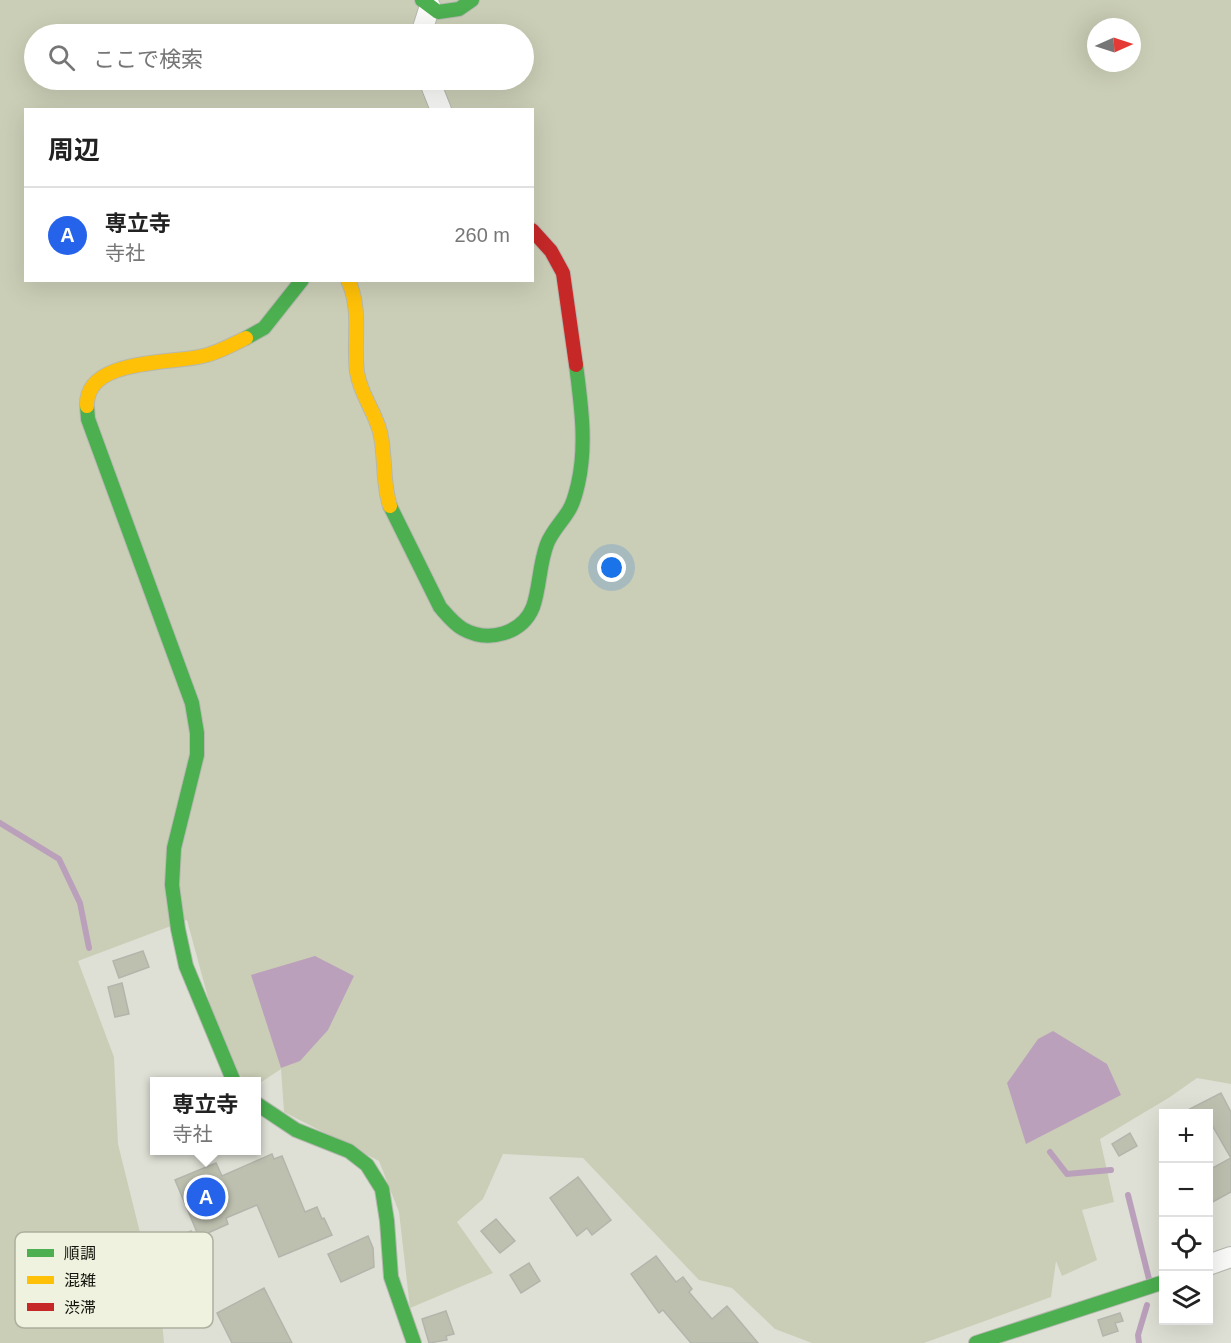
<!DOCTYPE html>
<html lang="ja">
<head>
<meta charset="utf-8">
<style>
	:root { --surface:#fff; --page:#f6f6f6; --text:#222; --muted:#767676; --line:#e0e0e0; --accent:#2563eb }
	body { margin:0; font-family:Helvetica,"Noto Sans JP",sans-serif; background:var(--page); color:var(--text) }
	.controls { position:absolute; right:18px; bottom:18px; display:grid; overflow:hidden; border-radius:0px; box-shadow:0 6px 24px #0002 }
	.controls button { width:54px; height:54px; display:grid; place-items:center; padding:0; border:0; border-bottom:2px solid var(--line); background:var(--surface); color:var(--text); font:30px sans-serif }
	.compass { position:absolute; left:1087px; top:18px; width:54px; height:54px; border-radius:50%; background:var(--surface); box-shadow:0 6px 24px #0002; rotate:87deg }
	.you { position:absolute; left:612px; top:568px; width:21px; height:21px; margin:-15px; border:4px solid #fff; border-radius:50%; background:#1a73e8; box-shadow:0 0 0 9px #1a73e833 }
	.badge { display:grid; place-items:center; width:39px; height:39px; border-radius:50%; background:var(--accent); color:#fff; font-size:20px; font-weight:700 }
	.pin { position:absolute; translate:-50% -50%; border:3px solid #fff; box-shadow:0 2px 6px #0006 }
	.popup { position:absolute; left:150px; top:1077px; width:111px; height:78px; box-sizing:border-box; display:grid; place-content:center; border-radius:0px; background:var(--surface); filter:drop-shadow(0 2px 4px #0005); font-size:20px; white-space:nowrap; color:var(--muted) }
	.popup b { font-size:22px; color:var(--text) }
	.popup::after { content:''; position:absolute; left:50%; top:100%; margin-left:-12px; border:12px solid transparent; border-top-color:var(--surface) }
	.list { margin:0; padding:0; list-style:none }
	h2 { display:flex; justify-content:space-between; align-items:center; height:78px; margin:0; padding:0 24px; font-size:26px }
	h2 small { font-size:20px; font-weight:400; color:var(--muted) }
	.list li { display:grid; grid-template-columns:39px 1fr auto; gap:18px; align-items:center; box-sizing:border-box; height:96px; padding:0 24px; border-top:2px solid var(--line) }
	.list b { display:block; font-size:22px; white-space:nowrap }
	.list p { margin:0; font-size:20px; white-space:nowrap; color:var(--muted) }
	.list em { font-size:20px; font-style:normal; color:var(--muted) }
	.icon { flex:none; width:33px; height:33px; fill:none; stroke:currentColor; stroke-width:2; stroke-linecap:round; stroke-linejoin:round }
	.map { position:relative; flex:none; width:1231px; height:1343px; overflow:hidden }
	.search { position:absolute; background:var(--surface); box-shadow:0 6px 24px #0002; left:24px; top:24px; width:510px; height:66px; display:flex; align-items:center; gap:15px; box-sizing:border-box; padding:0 21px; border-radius:33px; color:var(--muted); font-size:22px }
	.panel { position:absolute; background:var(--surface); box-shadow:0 6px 24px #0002; left:24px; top:108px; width:510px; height:174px; border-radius:0px }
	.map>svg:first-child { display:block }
	.green { fill:#cbceb6; fill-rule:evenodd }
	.water { fill:#bba0bc }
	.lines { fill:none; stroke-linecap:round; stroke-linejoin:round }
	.stream { stroke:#bba0bc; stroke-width:6 }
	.building { fill:#bec0af; stroke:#b3b5ac; stroke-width:1.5 }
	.street-casing { stroke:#b6b8b0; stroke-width:22 }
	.fast-casing { stroke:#b6b8b0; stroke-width:16 }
	.slow-casing { stroke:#b6b8b0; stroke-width:16 }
	.jam-casing { stroke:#b6b8b0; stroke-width:16 }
	.street { stroke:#fafaf9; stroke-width:20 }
	.fast { stroke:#4caf50; stroke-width:14 }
	.slow { stroke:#ffc107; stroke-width:14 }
	.jam { stroke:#c62828; stroke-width:14 }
	.key { fill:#eff2de; stroke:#adaf9f; stroke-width:1.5 }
	.key-label { font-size:16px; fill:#12130c }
</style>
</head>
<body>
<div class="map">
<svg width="1231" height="1343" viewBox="0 0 1231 1343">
	<rect width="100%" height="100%" fill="#dee0d5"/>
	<path class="green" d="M 0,0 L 1231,0 L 1231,1084 L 1197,1078 L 1170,1097 L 1100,1139 L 1114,1202 L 1082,1210 L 1097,1260 L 1062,1276 L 1056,1261 L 1051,1297 L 924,1343 L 812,1343 L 775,1329 L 732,1288 L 699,1280 L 583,1158 L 503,1154 L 483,1199 L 457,1222 L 493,1273 L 410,1308 L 399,1212 L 379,1161 L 284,1112 L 281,1069 L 257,1085 L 257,1082 L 249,1081 L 227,1068 L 187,920 L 78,961 L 114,1057 L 118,1144 L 162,1321 L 164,1343 L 0,1343 ZM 1096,27 L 1132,27 L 1132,63 L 1096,63 ZM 34,34 L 524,34 L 524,80 L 34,80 ZM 26,110 L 532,110 L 532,280 L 26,280 Z"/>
	<path class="water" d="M 315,956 L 354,976 L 328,1030 L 300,1061 L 281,1068 L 251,975 Z
		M 1053,1031 L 1107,1064 L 1121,1095 L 1026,1144 L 1007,1083 L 1038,1039 Z"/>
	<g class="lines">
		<path class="stream" d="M 0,823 L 59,859 L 80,903 L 89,948
			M 1050,1152 L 1067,1174 L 1111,1170
			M 1128,1195 L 1149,1279
			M 1139,1343 L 1138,1335 L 1147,1305"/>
	</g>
	<path class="building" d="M 143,951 L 149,967 L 119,978 L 113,961 Z
		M 122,983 L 129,1014 L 115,1017 L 108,987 Z
		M 1221,1093 L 1231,1112 L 1231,1192 L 1209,1204 L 1209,1170 L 1231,1158 L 1209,1120 L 1209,1113 L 1182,1113 Z
		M 1130,1133 L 1137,1146 L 1119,1156 L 1112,1144 Z
		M 272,1154 L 274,1159 L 282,1156 L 305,1212 L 317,1207 L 322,1219 L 324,1218 L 332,1235 L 279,1257 L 257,1205 L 226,1218 L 228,1224 L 199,1237 L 175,1180 L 216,1163 L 222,1176 Z
		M 578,1177 L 611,1220 L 592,1235 L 587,1228 L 577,1236 L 550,1198 Z
		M 496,1219 L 515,1241 L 500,1253 L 481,1231 Z
		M 191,1231 L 200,1253 L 196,1255 L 199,1263 L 183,1270 L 170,1240 Z
		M 368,1236 L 373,1248 L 374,1267 L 341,1282 L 328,1254 Z
		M 656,1256 L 676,1282 L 683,1277 L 692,1289 L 689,1292 L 712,1319 L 727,1306 L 758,1343 L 691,1343 L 663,1310 L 659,1313 L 631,1274 Z
		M 529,1263 L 540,1281 L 521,1293 L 510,1275 Z
		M 264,1288 L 292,1343 L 232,1343 L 217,1313 Z
		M 446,1311 L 454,1334 L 446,1336 L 447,1340 L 429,1343 L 422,1319 Z
		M 1120,1313 L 1123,1321 L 1115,1323 L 1118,1331 L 1103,1336 L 1098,1320 Z"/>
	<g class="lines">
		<g class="street-casing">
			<path id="street" d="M 421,34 L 430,6
				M 429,80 L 441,110
				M 1208,1265 L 1231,1257"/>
		</g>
		<g class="fast-casing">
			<path id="fast" d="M 422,0 L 438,12 L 459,9 L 472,0
				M 246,338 L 264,328 L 302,280
				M 87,406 L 88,419 L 192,703 L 197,733 L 197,755 L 174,848 L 172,885 L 178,929 L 186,966 L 234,1082
				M 390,506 L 440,607 C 447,615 454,624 463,629 C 488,643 522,634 533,607 C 540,587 539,565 547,544 C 552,531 562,522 569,510 C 574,502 576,492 578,484 C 587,445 581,404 576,365
				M 257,1104 L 296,1130 L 349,1151 L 367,1165 L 382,1189 L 387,1221 L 391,1277 L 414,1343
				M 976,1343 L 1164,1282"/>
		</g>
		<g class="slow-casing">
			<path id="slow" d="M 348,280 C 362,310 353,340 357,372 C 360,394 375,411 380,432 C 386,456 382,482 390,506
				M 87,406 C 85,358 171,364 203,356 C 218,353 233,344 246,338"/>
		</g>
		<g class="jam-casing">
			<path id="jam" d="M 532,230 L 551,251 L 563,273 L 576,365"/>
		</g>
		<use href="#street" class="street"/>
		<use href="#fast" class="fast"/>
		<use href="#slow" class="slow"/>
		<use href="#jam" class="jam"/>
	</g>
	<rect x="15" y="1232" width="198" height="96" rx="9" class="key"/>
	<rect x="27" y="1249" width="27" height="8" fill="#4caf50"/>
	<rect x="27" y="1276" width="27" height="8" fill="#ffc107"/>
	<rect x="27" y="1303" width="27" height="8" fill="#c62828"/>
	<g class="key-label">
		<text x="64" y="1259">順調</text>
		<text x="64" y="1286">混雑</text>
		<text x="64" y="1313">渋滞</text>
	</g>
</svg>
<div class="controls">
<button>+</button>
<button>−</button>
<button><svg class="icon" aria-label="locate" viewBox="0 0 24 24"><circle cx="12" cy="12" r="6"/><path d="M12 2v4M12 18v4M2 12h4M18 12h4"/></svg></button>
<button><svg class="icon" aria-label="layers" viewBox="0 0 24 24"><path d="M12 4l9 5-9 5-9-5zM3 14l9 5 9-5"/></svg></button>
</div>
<svg class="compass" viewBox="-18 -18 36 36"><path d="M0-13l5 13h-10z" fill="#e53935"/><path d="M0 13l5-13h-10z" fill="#767676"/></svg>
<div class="you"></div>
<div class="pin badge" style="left:206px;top:1197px">A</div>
<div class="popup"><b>専立寺</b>寺社</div>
<div class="search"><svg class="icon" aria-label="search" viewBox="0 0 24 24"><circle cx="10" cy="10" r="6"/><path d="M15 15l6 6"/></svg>ここで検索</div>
<section class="panel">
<h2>周辺<small></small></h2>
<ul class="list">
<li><span class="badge">A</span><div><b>専立寺</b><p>寺社</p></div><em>260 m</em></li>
</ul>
</section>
</div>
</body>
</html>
